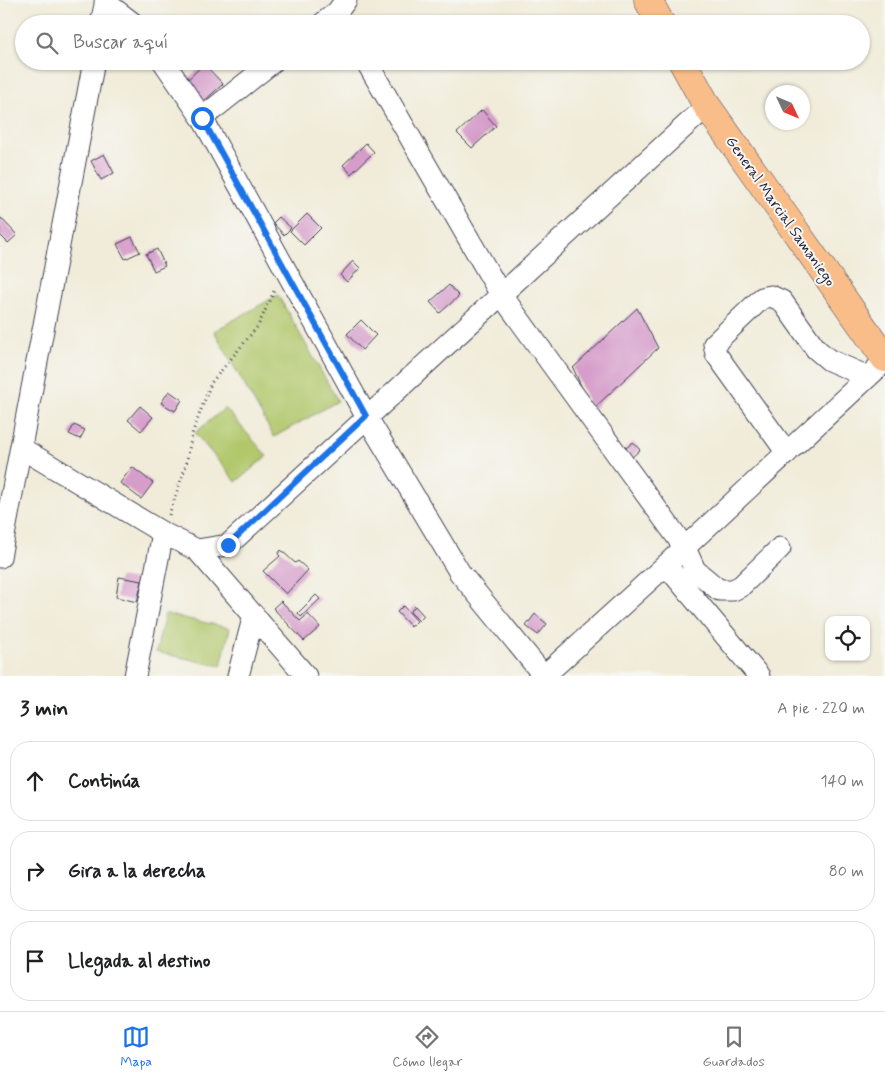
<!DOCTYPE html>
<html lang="es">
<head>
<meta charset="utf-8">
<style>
	:root { --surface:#fff; --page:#f6f6f6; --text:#202124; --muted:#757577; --line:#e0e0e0; --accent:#1a73e8 }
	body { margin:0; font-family:Mynerve,sans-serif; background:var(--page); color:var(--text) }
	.controls { position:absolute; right:15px; bottom:15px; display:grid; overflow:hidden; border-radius:10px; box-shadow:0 1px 4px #0004 }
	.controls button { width:45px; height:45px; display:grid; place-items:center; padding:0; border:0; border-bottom:1px solid var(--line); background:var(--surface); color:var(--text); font:25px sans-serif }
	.compass { position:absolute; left:765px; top:85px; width:45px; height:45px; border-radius:50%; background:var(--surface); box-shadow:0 1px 4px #0004; rotate:134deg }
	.stop { position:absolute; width:15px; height:15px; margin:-11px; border:4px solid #1a73e8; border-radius:50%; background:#fff }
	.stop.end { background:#1a73e8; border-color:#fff; box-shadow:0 1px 5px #0008 }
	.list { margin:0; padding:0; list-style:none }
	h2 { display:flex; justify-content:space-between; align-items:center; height:65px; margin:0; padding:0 20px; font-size:21px }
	h2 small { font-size:16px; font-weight:400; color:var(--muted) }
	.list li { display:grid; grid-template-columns:32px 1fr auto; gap:15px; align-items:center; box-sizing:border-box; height:80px; margin:0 10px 10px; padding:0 10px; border:1px solid var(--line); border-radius:20px }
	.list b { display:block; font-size:19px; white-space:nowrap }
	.list em { font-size:16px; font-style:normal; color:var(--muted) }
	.icon { flex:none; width:28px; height:28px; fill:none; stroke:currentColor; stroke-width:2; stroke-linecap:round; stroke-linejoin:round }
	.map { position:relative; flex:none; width:885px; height:676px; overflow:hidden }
	.search { position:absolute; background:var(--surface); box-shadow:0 1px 4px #0004; left:15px; right:15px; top:15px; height:55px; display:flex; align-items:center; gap:12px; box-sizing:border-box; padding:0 18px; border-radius:28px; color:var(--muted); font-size:19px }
	.sheet { height:335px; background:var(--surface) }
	nav { display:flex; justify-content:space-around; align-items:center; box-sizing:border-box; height:70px; border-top:1px solid var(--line); background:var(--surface); font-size:14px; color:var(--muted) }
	nav a { display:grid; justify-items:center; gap:2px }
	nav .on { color:var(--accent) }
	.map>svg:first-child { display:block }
	.green { fill:#b1c76b; stroke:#6a7453 }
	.building { fill:#d69dcb }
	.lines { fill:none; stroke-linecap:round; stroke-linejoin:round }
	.minor-casing { stroke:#414053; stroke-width:23 }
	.major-casing { stroke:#414053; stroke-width:29 }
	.path { stroke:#414053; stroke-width:3; stroke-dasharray:1 4; stroke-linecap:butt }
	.minor { stroke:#fff; stroke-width:21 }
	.major { stroke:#f8bd89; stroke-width:28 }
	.route { stroke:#1a73e8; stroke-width:6 }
	.labels { text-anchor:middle; stroke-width:4; stroke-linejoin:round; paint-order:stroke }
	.street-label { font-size:15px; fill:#22223b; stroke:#f6f6f2 }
</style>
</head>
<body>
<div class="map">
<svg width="885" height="676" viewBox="0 0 885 676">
	<rect width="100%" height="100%" fill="#f6f6f2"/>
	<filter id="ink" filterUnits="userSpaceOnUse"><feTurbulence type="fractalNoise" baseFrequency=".02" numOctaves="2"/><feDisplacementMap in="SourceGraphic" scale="10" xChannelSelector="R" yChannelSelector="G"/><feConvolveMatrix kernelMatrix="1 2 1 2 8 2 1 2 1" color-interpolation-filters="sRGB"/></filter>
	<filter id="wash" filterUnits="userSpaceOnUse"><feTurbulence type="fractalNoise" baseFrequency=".0096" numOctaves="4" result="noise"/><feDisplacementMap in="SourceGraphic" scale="20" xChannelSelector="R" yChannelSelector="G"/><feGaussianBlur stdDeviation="1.12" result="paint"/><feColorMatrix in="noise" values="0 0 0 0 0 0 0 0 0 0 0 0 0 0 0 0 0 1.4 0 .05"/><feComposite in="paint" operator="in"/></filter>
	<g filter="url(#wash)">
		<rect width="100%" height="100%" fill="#f1ecd9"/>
		<path class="green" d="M 278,295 L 338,401 L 274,437 L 214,331 Z
			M 225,408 L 267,456 L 236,482 L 195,433 Z
			M 165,614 L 230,628 L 221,666 L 156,652 Z"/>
		<g id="blocks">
			<path class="building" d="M 204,64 L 223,84 L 203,102 L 185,82 Z
				M 482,110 L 496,126 L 472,148 L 457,133 Z
				M 366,143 L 374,152 L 351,174 L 343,165 Z
				M 104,154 L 114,173 L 101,180 L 91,161 Z
				M 307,214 L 321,228 L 304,245 L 290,231 Z
				M 0,217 L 17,235 L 8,243 L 0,235 Z
				M 279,217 L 291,228 L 284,235 L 273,223 Z
				M 132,237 L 140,252 L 125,259 L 117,244 Z
				M 157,249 L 165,266 L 154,271 L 146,254 Z
				M 353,261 L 360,268 L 347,282 L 340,275 Z
				M 449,285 L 459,296 L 440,313 L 430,302 Z
				M 637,308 L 658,348 L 592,410 L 573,368 Z
				M 361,320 L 376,335 L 362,350 L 347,334 Z
				M 169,391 L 182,400 L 175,411 L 161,403 Z
				M 140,406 L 153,417 L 141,431 L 128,420 Z
				M 74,425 L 85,430 L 80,439 L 69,434 Z
				M 633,442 L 640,450 L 632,457 L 625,449 Z
				M 132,467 L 153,483 L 141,499 L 120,483 Z
				M 281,550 L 295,563 L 298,561 L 308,570 L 286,594 L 263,571 L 280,556 L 278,554 Z
				M 119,577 L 142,581 L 137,602 L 116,597 Z
				M 316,595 L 320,599 L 301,617 L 298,613 Z
				M 281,601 L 300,621 L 308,614 L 320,627 L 304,641 L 273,608 Z
				M 403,606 L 417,621 L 411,627 L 397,612 Z
				M 415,606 L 424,616 L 419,621 L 410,612 Z
				M 535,614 L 547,624 L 538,635 L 526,626 Z"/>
		</g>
	</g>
	<g filter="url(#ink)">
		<use href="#blocks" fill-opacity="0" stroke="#414053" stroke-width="1"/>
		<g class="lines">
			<g class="minor-casing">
				<path id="minor" d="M 105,2 L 134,24
					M 101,24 L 106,0
					M 322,24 L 337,12 L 346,0
					M 163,61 L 202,118 L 366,416 L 460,573 L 544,676
					M 366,61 L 500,293 L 685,548 L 695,570 L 719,590 L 733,590 L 741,586 L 780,548
					M 202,118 L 274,61
					M 21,448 L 163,533 L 197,550 L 306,676
					M 787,453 L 716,354 L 714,344 L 762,298 L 771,296 L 782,301 L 816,349 L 829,360 L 868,377
					M 197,550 L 228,545 L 707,106
					M 0,557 L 94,61
					M 666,565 L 759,676
					M 545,675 L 666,565 L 885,361
					M 135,676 L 163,533
					M 238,676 L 254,615"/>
			</g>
			<g class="major-casing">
				<path id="major" d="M 648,0 L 661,24
					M 682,61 L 707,106 L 885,358"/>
			</g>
			<path class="path" d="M 169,515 L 186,465 L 192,434 L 211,383 L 258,326 L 275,289"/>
			<use href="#minor" class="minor"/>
			<use href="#major" class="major"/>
		</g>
	</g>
	<g class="lines" filter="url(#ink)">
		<path class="route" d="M 202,118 L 366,416 L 228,545"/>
	</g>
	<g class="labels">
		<g class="street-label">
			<text transform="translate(781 211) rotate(55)" y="5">General Marcial Samaniego</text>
		</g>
	</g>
</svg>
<div class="controls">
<button><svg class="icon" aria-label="locate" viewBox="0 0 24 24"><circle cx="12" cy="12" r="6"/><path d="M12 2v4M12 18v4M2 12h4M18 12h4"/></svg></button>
</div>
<svg class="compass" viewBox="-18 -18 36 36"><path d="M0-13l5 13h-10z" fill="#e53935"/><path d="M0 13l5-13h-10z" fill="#757577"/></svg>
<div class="stop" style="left:202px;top:118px"></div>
<div class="stop end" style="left:228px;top:545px"></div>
<div class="search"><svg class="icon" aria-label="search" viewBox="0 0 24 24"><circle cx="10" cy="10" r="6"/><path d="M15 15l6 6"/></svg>Buscar aquí</div>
</div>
<section class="sheet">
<h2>3 min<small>A pie · 220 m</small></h2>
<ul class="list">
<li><svg class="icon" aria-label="ahead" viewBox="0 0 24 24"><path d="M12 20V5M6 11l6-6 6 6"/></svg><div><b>Continúa</b></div><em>140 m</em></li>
<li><svg class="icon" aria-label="right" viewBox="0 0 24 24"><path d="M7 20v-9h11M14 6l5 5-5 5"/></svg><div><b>Gira a la derecha</b></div><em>80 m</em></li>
<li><svg class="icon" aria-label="arrive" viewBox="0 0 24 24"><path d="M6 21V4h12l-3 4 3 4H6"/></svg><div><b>Llegada al destino</b></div></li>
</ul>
</section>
<nav>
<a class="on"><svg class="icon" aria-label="map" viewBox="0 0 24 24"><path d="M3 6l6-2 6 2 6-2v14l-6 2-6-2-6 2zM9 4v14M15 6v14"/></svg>Mapa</a>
<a><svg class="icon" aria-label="directions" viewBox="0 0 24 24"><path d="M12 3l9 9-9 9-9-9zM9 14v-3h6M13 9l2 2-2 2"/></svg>Cómo llegar</a>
<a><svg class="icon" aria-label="saved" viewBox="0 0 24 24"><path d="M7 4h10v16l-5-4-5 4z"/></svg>Guardados</a>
</nav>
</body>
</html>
